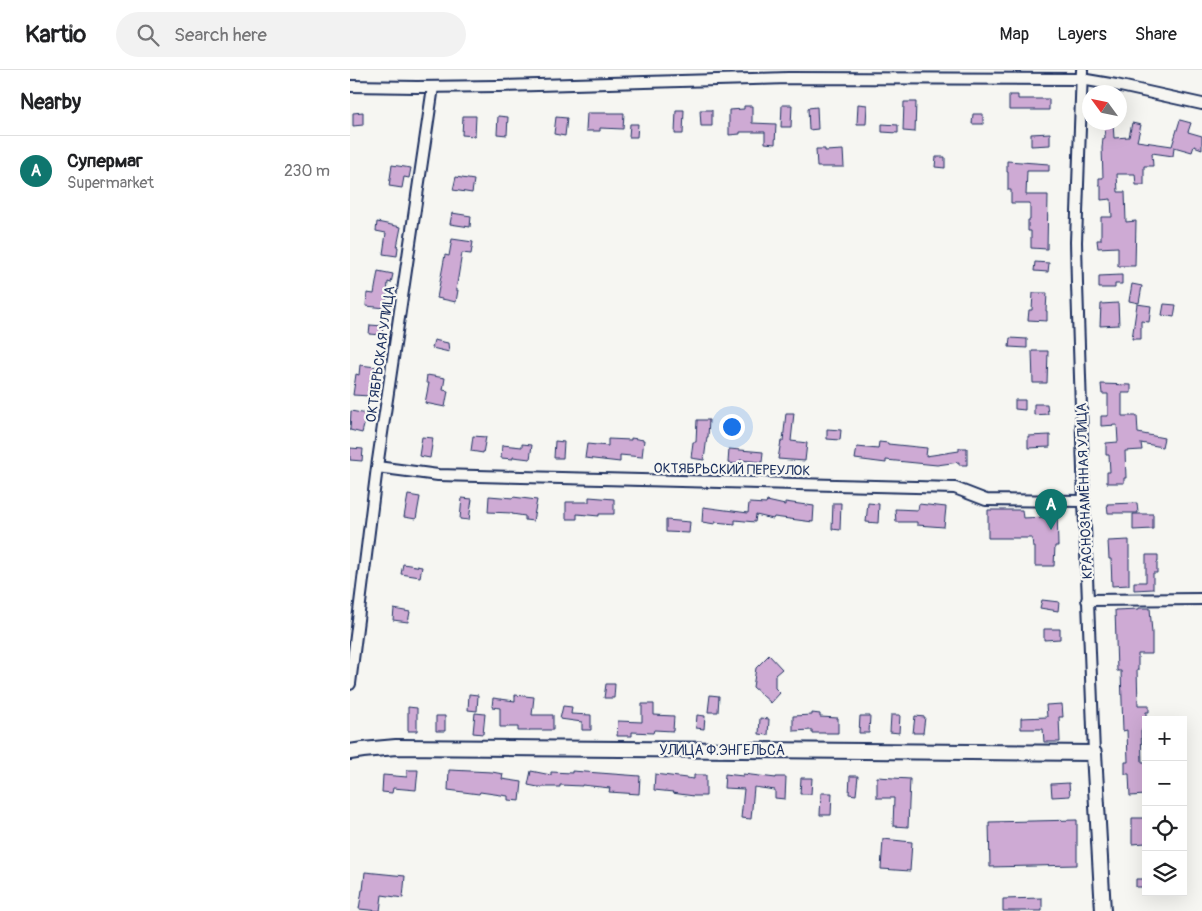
<!DOCTYPE html>
<html lang="en">
<head>
<meta charset="utf-8">
<style>
	:root { --surface:#fff; --page:#f2f2f2; --text:#202124; --muted:#757577; --line:#e0e0e0; --accent:#0f766e }
	body { margin:0; font-family:Pangolin,sans-serif; background:var(--page); color:var(--text) }
	.controls { position:absolute; right:15px; bottom:15px; display:grid; overflow:hidden; border-radius:0px; box-shadow:0 5px 20px #0002 }
	.controls button { width:45px; height:45px; display:grid; place-items:center; padding:0; border:0; border-bottom:1px solid var(--line); background:var(--surface); color:var(--text); font:25px sans-serif }
	.compass { position:absolute; left:732px; top:15px; width:45px; height:45px; border-radius:50%; background:var(--surface); box-shadow:0 5px 20px #0002; rotate:303deg }
	.you { position:absolute; left:381px; top:356px; width:18px; height:18px; margin:-12px; border:4px solid #fff; border-radius:50%; background:#1a73e8; box-shadow:0 0 0 8px #1a73e833 }
	.badge { display:grid; place-items:center; width:32px; height:32px; border-radius:50%; background:var(--accent); color:#fff; font-size:16px; font-weight:700 }
	.pin { position:absolute; translate:-50% -41px; filter:drop-shadow(0 1px 2px #0008) }
	.pin::after { content:''; position:absolute; top:26px; width:18px; height:15px; background:inherit; clip-path:polygon(0 0,100% 0,50% 100%) }
	.list { margin:0; padding:0; list-style:none }
	h2 { display:flex; justify-content:space-between; align-items:center; height:65px; margin:0; padding:0 20px; font-size:21px }
	h2 small { font-size:16px; font-weight:400; color:var(--muted) }
	.list li { display:grid; grid-template-columns:32px 1fr auto; gap:15px; align-items:center; box-sizing:border-box; height:70px; padding:0 20px; border-top:1px solid var(--line) }
	.list b { display:block; font-size:19px; white-space:nowrap }
	.list p { margin:0; font-size:16px; white-space:nowrap; color:var(--muted) }
	.list em { font-size:16px; font-style:normal; color:var(--muted) }
	.icon { flex:none; width:28px; height:28px; fill:none; stroke:currentColor; stroke-width:2; stroke-linecap:round; stroke-linejoin:round }
	.map { position:relative; flex:none; width:852px; height:841px; overflow:hidden }
	header { display:flex; align-items:center; gap:30px; box-sizing:border-box; height:70px; padding:0 25px; background:var(--surface); border-bottom:1px solid var(--line) }
	header strong { font-size:24px }
	nav { display:flex; gap:28px; margin-inline-start:auto; font-size:18px }
	.search { width:350px; height:45px; background:var(--page); display:flex; align-items:center; gap:12px; box-sizing:border-box; padding:0 18px; border-radius:28px; color:var(--muted); font-size:19px }
	main { display:flex }
	aside { flex:1; background:var(--surface) }
	.map>svg:first-child { display:block }
	.building { fill:#ceaad4; stroke:#1b2f5e }
	.lines { fill:none; stroke-linecap:round; stroke-linejoin:round }
	.minor-casing { stroke:#1b2f5e; stroke-width:14 }
	.secondary-casing { stroke:#1b2f5e; stroke-width:18 }
	.minor { stroke:#f6f6f2; stroke-width:10 }
	.secondary { stroke:#f6f6f2; stroke-width:14 }
	.labels { text-anchor:middle; stroke-width:4.5; stroke-linejoin:round; paint-order:stroke }
	.street-label { font-size:14px; fill:#1b2f5e; stroke:#f6f6f2 }
</style>
</head>
<body>
<header>
<strong>Kartio</strong>
<div class="search"><svg class="icon" aria-label="search" viewBox="0 0 24 24"><circle cx="10" cy="10" r="6"/><path d="M15 15l6 6"/></svg>Search here</div>
<nav><a>Map</a><a>Layers</a><a>Share</a></nav>
</header>
<main>
<aside>
<h2>Nearby<small></small></h2>
<ul class="list">
<li><span class="badge">A</span><div><b>Супермаг</b><p>Supermarket</p></div><em>230 m</em></li>
</ul>
</aside>
<div class="map">
<svg width="852" height="841" viewBox="0 0 852 841">
	<rect width="100%" height="100%" fill="#f6f6f2"/>
	<filter id="ink" filterUnits="userSpaceOnUse"><feTurbulence type="fractalNoise" baseFrequency=".02" numOctaves="2"/><feDisplacementMap in="SourceGraphic" scale="10" xChannelSelector="R" yChannelSelector="G"/><feConvolveMatrix kernelMatrix="1 2 1 2 8 2 1 2 1" color-interpolation-filters="sRGB"/></filter>
	<g filter="url(#ink)">
		<path class="building" d="M 659,25 L 668,25 L 668,29 L 699,29 L 699,40 L 659,40 Z
			M 554,32 L 566,32 L 565,62 L 553,61 Z
			M 508,34 L 517,35 L 516,54 L 507,54 Z
			M 432,35 L 442,35 L 441,57 L 431,57 Z
			M 394,36 L 402,36 L 402,53 L 426,54 L 425,74 L 415,73 L 415,62 L 390,62 L 390,64 L 379,65 L 379,40 L 394,39 Z
			M 467,37 L 468,59 L 459,60 L 458,38 Z
			M 326,40 L 334,40 L 333,64 L 325,64 Z
			M 350,40 L 362,40 L 362,56 L 351,56 Z
			M 13,42 L 13,55 L 3,56 L 3,43 Z
			M 237,43 L 274,43 L 273,59 L 250,58 L 250,61 L 236,61 Z
			M 623,44 L 633,44 L 633,54 L 622,54 Z
			M 113,46 L 126,46 L 125,66 L 112,65 Z
			M 148,46 L 158,47 L 157,65 L 147,64 Z
			M 206,47 L 217,48 L 215,66 L 204,64 Z
			M 830,50 L 841,53 L 838,62 L 852,66 L 852,79 L 844,76 L 842,82 L 824,77 L 823,86 L 802,83 L 803,96 L 794,96 L 794,115 L 786,115 L 785,104 L 767,104 L 768,122 L 775,122 L 776,152 L 786,151 L 785,196 L 768,196 L 768,177 L 748,178 L 747,170 L 751,170 L 751,147 L 762,147 L 761,129 L 751,130 L 751,115 L 749,115 L 749,108 L 753,108 L 752,78 L 753,68 L 755,68 L 754,53 L 763,53 L 764,68 L 779,67 L 782,53 L 791,55 L 787,71 L 822,76 Z
			M 280,54 L 288,54 L 287,67 L 279,67 Z
			M 532,54 L 548,55 L 548,63 L 532,62 Z
			M 700,63 L 700,75 L 681,76 L 681,64 Z
			M 466,79 L 475,79 L 475,81 L 493,80 L 494,97 L 467,97 Z
			M 586,87 L 595,87 L 595,98 L 585,97 Z
			M 657,91 L 699,94 L 699,101 L 677,101 L 676,125 L 698,125 L 697,179 L 681,178 L 681,161 L 678,161 L 678,150 L 680,150 L 680,133 L 661,133 L 661,120 L 658,120 L 658,102 L 657,102 Z
			M 42,95 L 61,98 L 59,108 L 54,107 L 52,118 L 39,116 Z
			M 106,107 L 124,110 L 122,123 L 103,120 Z
			M 102,143 L 121,146 L 120,157 L 100,154 Z
			M 27,152 L 51,157 L 47,177 L 48,177 L 47,186 L 33,184 L 36,163 L 26,161 Z
			M 102,169 L 123,172 L 121,184 L 112,183 L 106,220 L 108,220 L 106,232 L 87,228 L 95,185 L 99,186 Z
			M 685,192 L 699,193 L 698,202 L 684,201 Z
			M 28,201 L 43,204 L 41,213 L 38,212 L 36,238 L 16,236 L 17,223 L 24,224 Z
			M 772,205 L 772,214 L 765,214 L 765,218 L 749,218 L 749,206 Z
			M 782,214 L 792,216 L 789,233 L 779,231 Z
			M 683,223 L 697,223 L 696,241 L 697,241 L 697,251 L 678,250 L 679,240 L 682,240 Z
			M 768,233 L 769,255 L 750,256 L 751,234 Z
			M 787,234 L 801,236 L 799,252 L 791,251 L 791,269 L 782,269 Z
			M 814,234 L 826,235 L 824,247 L 812,245 Z
			M 20,255 L 33,256 L 32,265 L 19,264 Z
			M 660,268 L 677,269 L 677,278 L 659,277 Z
			M 84,270 L 98,273 L 99,282 L 82,278 Z
			M 682,281 L 698,281 L 697,313 L 683,313 Z
			M 10,295 L 26,297 L 24,306 L 21,306 L 20,326 L 3,325 L 6,304 L 9,305 Z
			M 77,305 L 95,308 L 93,320 L 98,321 L 95,337 L 75,333 L 79,313 L 76,313 Z
			M 751,314 L 781,315 L 781,323 L 772,323 L 772,346 L 787,346 L 788,363 L 814,368 L 812,377 L 791,373 L 792,380 L 775,381 L 776,408 L 774,408 L 774,413 L 757,413 L 757,402 L 760,402 L 759,385 L 756,385 L 756,373 L 768,372 L 767,355 L 751,356 L 751,346 L 758,346 L 758,324 L 752,324 Z
			M 665,330 L 675,330 L 675,340 L 665,339 Z
			M 684,334 L 697,334 L 698,344 L 684,345 Z
			M 1,341 L 17,344 L 12,363 L 0,360 Z
			M 436,343 L 444,343 L 441,371 L 457,373 L 455,391 L 428,389 L 431,371 L 433,371 Z
			M 347,350 L 359,350 L 358,367 L 357,367 L 354,390 L 341,388 L 343,372 L 346,372 Z
			M 477,359 L 491,360 L 490,370 L 477,369 Z
			M 700,365 L 700,377 L 678,378 L 678,366 Z
			M 123,366 L 136,367 L 133,383 L 121,381 Z
			M 72,367 L 83,368 L 80,388 L 69,386 Z
			M 281,368 L 294,370 L 292,387 L 270,385 L 270,392 L 235,388 L 237,374 L 258,376 L 258,369 L 281,370 Z
			M 205,371 L 214,372 L 213,388 L 204,388 Z
			M 529,372 L 538,373 L 538,374 L 577,378 L 576,386 L 609,381 L 609,378 L 617,378 L 617,395 L 609,395 L 609,392 L 587,395 L 536,390 L 536,393 L 505,389 L 507,377 L 528,379 Z
			M 172,374 L 182,375 L 180,389 L 163,387 L 163,389 L 151,388 L 152,375 L 172,377 Z
			M 0,378 L 13,379 L 12,391 L 0,390 Z
			M 379,379 L 413,382 L 412,392 L 390,390 L 390,394 L 378,393 Z
			M 58,425 L 70,427 L 66,449 L 54,447 Z
			M 139,426 L 163,428 L 163,427 L 187,430 L 183,451 L 175,450 L 175,446 L 162,444 L 162,443 L 138,442 Z
			M 239,427 L 264,429 L 264,444 L 249,444 L 249,446 L 227,444 L 227,449 L 216,449 L 216,432 L 239,432 Z
			M 112,428 L 122,429 L 119,450 L 110,449 Z
			M 417,431 L 435,435 L 435,432 L 464,436 L 463,452 L 424,447 L 423,449 L 406,445 L 405,452 L 385,450 L 385,454 L 365,452 L 365,454 L 352,452 L 353,437 L 398,443 L 399,433 L 416,434 Z
			M 483,433 L 491,433 L 490,460 L 482,459 Z
			M 518,433 L 529,434 L 528,453 L 516,452 Z
			M 787,433 L 788,443 L 758,443 L 757,434 Z
			M 569,434 L 596,437 L 594,457 L 567,455 L 567,452 L 546,452 L 545,439 L 568,440 Z
			M 695,437 L 707,438 L 708,476 L 705,476 L 704,496 L 685,496 L 685,477 L 683,477 L 682,468 L 638,468 L 638,440 L 672,440 L 673,448 L 695,447 Z
			M 783,444 L 803,444 L 803,459 L 783,460 Z
			M 316,450 L 340,452 L 339,463 L 316,462 Z
			M 779,470 L 779,515 L 762,516 L 761,489 L 759,489 L 758,471 Z
			M 796,485 L 808,485 L 808,492 L 807,492 L 807,503 L 803,503 L 803,519 L 784,520 L 784,512 L 796,512 Z
			M 53,494 L 72,497 L 70,507 L 51,504 Z
			M 692,530 L 709,532 L 708,541 L 690,538 Z
			M 789,538 L 800,538 L 802,563 L 802,584 L 788,584 L 788,600 L 787,600 L 788,635 L 799,635 L 799,642 L 796,642 L 796,660 L 791,660 L 792,692 L 796,692 L 796,725 L 780,726 L 779,704 L 775,704 L 775,692 L 778,692 L 777,660 L 773,661 L 771,601 L 767,601 L 765,540 L 789,539 Z
			M 44,539 L 60,542 L 58,552 L 43,550 Z
			M 694,559 L 710,559 L 710,569 L 694,570 Z
			M 419,585 L 432,599 L 425,605 L 425,618 L 430,623 L 421,633 L 403,617 L 406,598 Z
			M 256,614 L 265,614 L 264,628 L 254,628 Z
			M 119,624 L 128,625 L 127,641 L 118,640 Z
			M 165,625 L 184,627 L 182,645 L 203,645 L 203,660 L 179,660 L 179,661 L 168,661 L 168,657 L 150,657 L 150,638 L 142,637 L 143,628 L 165,631 Z
			M 360,625 L 369,626 L 368,642 L 358,642 Z
			M 292,634 L 304,634 L 304,645 L 324,646 L 323,661 L 304,660 L 303,663 L 282,662 L 282,666 L 267,666 L 268,651 L 292,652 Z
			M 712,634 L 713,647 L 709,647 L 710,672 L 694,672 L 693,659 L 671,659 L 671,648 L 697,647 L 696,635 Z
			M 213,636 L 222,637 L 221,644 L 241,645 L 241,660 L 232,660 L 232,652 L 210,649 Z
			M 58,637 L 67,638 L 67,661 L 58,661 Z
			M 125,643 L 135,644 L 133,664 L 123,663 Z
			M 462,643 L 470,644 L 470,647 L 488,648 L 488,663 L 462,663 L 462,660 L 443,661 L 443,646 L 462,645 Z
			M 347,645 L 355,646 L 354,659 L 346,658 Z
			M 541,645 L 550,645 L 549,663 L 540,662 Z
			M 86,646 L 95,646 L 95,661 L 86,661 Z
			M 510,646 L 520,646 L 519,663 L 509,663 Z
			M 565,646 L 575,647 L 573,663 L 563,663 Z
			M 410,648 L 419,649 L 418,665 L 409,664 Z
			M 57,700 L 68,700 L 66,720 L 43,718 L 42,723 L 32,722 L 33,705 L 57,707 Z
			M 99,700 L 142,702 L 153,704 L 152,709 L 172,712 L 170,731 L 158,730 L 158,726 L 130,722 L 129,724 L 98,720 Z
			M 181,701 L 201,705 L 201,702 L 222,703 L 222,701 L 290,706 L 289,724 L 259,722 L 260,718 L 232,715 L 232,716 L 210,715 L 210,717 L 188,717 L 178,715 Z
			M 305,704 L 344,709 L 344,705 L 356,705 L 356,726 L 344,726 L 322,723 L 323,722 L 304,720 Z
			M 375,704 L 393,706 L 393,704 L 426,708 L 426,707 L 436,707 L 435,729 L 425,728 L 425,720 L 404,717 L 401,749 L 391,748 L 394,719 L 374,718 Z
			M 500,706 L 508,706 L 506,725 L 499,724 Z
			M 527,707 L 560,709 L 558,757 L 543,756 L 544,728 L 527,728 Z
			M 451,708 L 462,708 L 461,724 L 450,724 Z
			M 719,713 L 720,726 L 702,727 L 701,714 Z
			M 471,723 L 482,723 L 481,745 L 470,745 Z
			M 782,748 L 796,748 L 796,773 L 782,774 Z
			M 727,750 L 727,795 L 640,797 L 639,752 Z
			M 533,769 L 562,772 L 560,801 L 531,799 Z
			M 15,802 L 55,806 L 53,828 L 32,825 L 30,841 L 9,839 L 12,820 L 13,820 Z
			M 786,809 L 796,809 L 796,817 L 786,817 Z
			M 692,828 L 692,841 L 653,841 L 653,829 Z"/>
		<g class="lines">
			<g class="minor-casing">
				<path id="minor" d="M 732,0 L 726,172 L 727,214 L 734,431 L 744,683
					M 0,16 L 67,17 L 148,16 L 438,8 L 731,9 L 766,15 L 852,34
					M 27,397 L 88,405 L 605,418 L 636,430 L 734,431
					M 737,530 L 852,529
					M 0,614 L 27,397 L 83,17"/>
			</g>
			<g class="secondary-casing">
				<path id="secondary" d="M 0,682 L 13,680 L 46,677 L 744,683 L 753,841"/>
			</g>
			<use href="#minor" class="minor"/>
			<use href="#secondary" class="secondary"/>
		</g>
	</g>
	<g class="labels">
		<g class="street-label">
			<text transform="translate(30 284) rotate(-82)" y="5">ОКТЯБРЬСКАЯ УЛИЦА</text>
			<text transform="translate(382 399) rotate(1)" y="5">ОКТЯБРЬСКИЙ ПЕРЕУЛОК</text>
			<text transform="translate(734 421) rotate(-92)" y="5">КРАСНОЗНАМЁННАЯ УЛИЦА</text>
			<text x="372" y="685">УЛИЦА Ф.ЭНГЕЛЬСА</text>
		</g>
	</g>
</svg>
<div class="controls">
<button>+</button>
<button>−</button>
<button><svg class="icon" aria-label="locate" viewBox="0 0 24 24"><circle cx="12" cy="12" r="6"/><path d="M12 2v4M12 18v4M2 12h4M18 12h4"/></svg></button>
<button><svg class="icon" aria-label="layers" viewBox="0 0 24 24"><path d="M12 4l9 5-9 5-9-5zM3 14l9 5 9-5"/></svg></button>
</div>
<svg class="compass" viewBox="-18 -18 36 36"><path d="M0-13l5 13h-10z" fill="#e53935"/><path d="M0 13l5-13h-10z" fill="#757577"/></svg>
<div class="you"></div>
<div class="pin badge" style="left:701px;top:460px">A</div>
</div>
</main>
</body>
</html>
